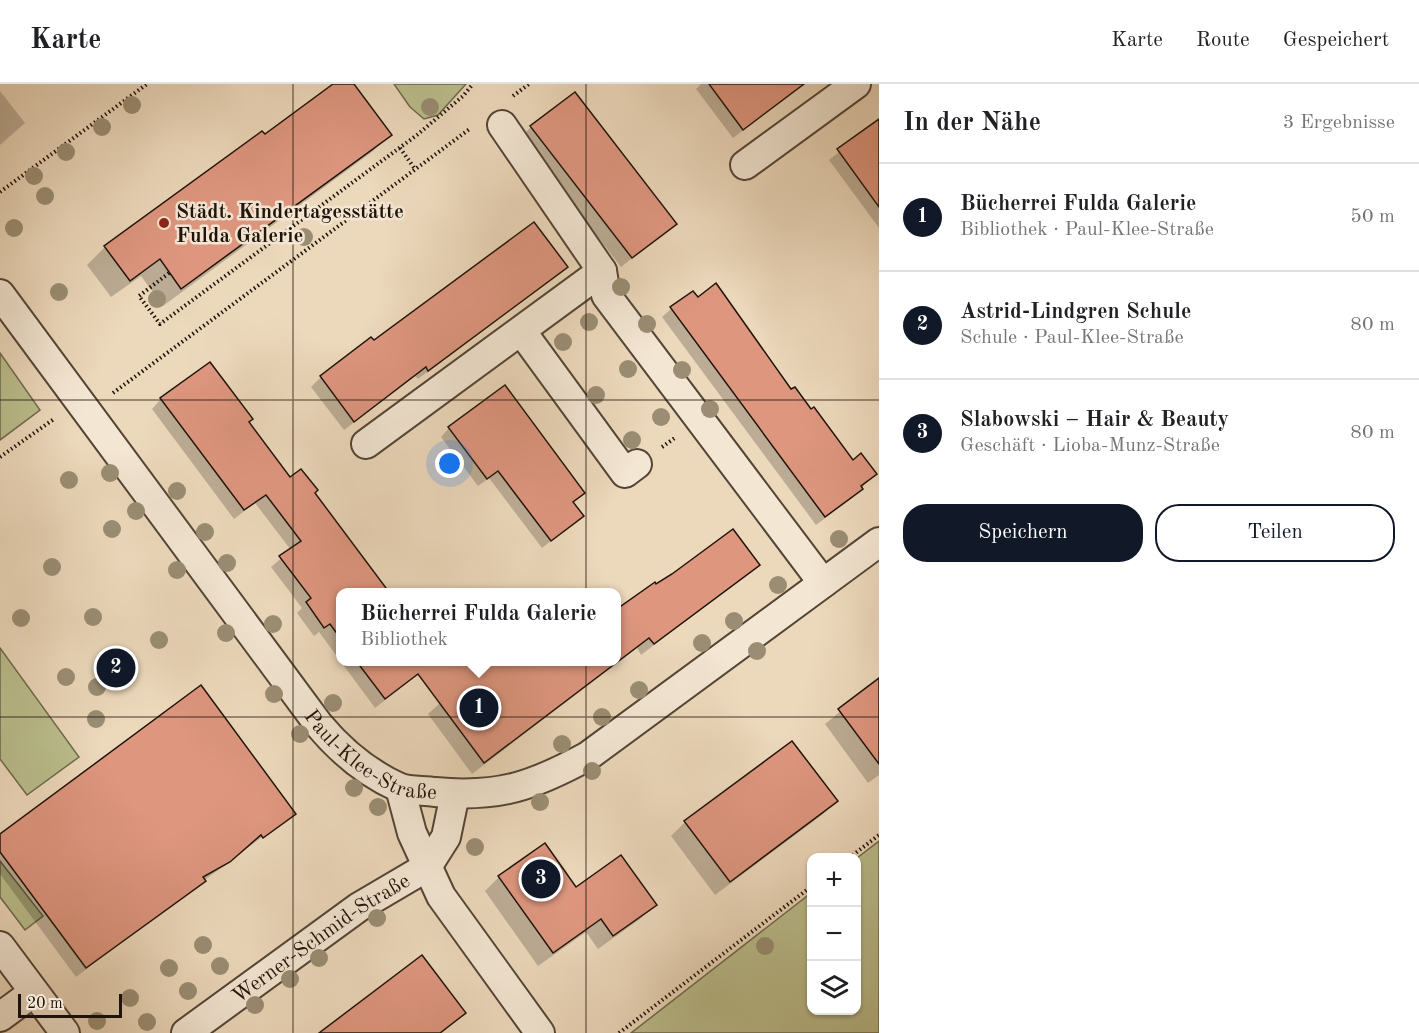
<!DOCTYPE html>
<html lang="de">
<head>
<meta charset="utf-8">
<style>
	:root { --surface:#fff; --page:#f6f6f6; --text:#202124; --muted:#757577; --line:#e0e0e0; --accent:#111827 }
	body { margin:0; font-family:"Old Standard TT",serif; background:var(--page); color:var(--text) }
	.controls { position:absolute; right:18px; bottom:18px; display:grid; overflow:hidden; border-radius:12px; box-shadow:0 2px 4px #0004 }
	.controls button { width:54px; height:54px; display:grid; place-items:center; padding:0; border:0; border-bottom:2px solid var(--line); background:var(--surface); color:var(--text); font:30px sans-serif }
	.scale { position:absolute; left:18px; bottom:15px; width:104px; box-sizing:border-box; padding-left:6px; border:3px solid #20140a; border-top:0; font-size:16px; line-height:21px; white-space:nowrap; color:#20140a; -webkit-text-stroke:4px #f3e6d3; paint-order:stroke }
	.you { position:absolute; left:450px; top:380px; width:21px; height:21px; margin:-15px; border:4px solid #fff; border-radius:50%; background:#1a73e8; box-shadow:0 0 0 9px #1a73e833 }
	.badge { display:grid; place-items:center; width:39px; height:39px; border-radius:50%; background:var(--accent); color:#fff; font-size:20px; font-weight:700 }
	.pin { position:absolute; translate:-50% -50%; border:3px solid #fff; box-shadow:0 2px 6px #0006 }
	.popup { position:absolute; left:336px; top:504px; width:285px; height:78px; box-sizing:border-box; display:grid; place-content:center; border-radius:12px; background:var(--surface); filter:drop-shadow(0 2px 4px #0005); font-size:20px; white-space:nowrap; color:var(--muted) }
	.popup b { font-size:22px; color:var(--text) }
	.popup::after { content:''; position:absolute; left:50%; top:100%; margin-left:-12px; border:12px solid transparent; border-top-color:var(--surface) }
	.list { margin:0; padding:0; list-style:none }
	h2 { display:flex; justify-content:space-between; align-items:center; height:78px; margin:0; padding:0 24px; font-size:26px }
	h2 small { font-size:20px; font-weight:400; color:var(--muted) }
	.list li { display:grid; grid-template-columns:39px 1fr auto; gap:18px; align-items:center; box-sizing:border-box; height:108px; padding:0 24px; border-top:2px solid var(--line) }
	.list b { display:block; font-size:22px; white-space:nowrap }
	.list p { margin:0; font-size:20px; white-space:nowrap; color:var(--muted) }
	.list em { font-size:20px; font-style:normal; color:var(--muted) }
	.actions { display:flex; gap:12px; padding:18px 24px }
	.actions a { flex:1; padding:14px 0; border:2px solid var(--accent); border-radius:24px; text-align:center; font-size:21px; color:var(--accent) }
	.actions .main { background:var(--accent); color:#fff }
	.icon { flex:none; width:33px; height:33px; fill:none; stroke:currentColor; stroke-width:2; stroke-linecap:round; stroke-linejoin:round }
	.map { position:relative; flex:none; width:879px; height:949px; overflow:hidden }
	header { display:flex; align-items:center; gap:36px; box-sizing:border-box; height:84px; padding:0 30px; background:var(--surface); border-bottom:2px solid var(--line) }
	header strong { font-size:28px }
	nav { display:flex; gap:33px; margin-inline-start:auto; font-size:21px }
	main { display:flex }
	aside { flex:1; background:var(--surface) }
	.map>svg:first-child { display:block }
	.green { fill:#bbbe8d; stroke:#6e694c; stroke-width:1.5 }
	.shadow { fill:#0003 }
	.building { fill:#de967f; stroke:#20140a; stroke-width:1.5 }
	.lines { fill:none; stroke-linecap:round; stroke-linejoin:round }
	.street-casing { stroke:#534536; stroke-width:32 }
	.path { stroke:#20140a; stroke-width:4; stroke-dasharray:1.5 3; stroke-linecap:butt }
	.street { stroke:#f3e6d3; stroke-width:28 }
	.tree { fill:#9a8d73 }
	.grid { fill:none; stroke:#20140a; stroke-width:1.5; stroke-opacity:0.55 }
	.poi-dot { fill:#8f2418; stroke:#f3e6d3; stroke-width:2 }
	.labels { text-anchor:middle; stroke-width:5; stroke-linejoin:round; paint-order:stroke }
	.poi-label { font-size:21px; font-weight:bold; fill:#20140a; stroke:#f3e6d3; text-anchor:start }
	.street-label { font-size:21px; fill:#20140a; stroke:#f3e6d3 }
</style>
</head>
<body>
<header>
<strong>Karte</strong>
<nav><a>Karte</a><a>Route</a><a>Gespeichert</a></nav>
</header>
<main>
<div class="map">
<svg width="879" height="949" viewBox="0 0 879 949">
	<rect width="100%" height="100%" fill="#ecd8bb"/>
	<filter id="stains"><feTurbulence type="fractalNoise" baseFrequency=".00333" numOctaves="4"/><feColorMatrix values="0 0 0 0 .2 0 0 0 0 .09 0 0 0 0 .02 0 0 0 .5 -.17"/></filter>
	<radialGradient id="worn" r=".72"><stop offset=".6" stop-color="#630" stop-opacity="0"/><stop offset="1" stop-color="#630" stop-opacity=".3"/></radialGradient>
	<path class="green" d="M 394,0 L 466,0 L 438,31 L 424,35 L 410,23 Z
		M 0,269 L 40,326 L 0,356 Z
		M 0,564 L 79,673 L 27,711 L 0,675 Z
		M 879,757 L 879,949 L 631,949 L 811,809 L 812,926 L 856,926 L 857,774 Z
		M 0,777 L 43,832 L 25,846 L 0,813 Z"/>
	<path class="shadow" d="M 335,0 L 352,0 L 390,50 L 372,68 L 163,222 L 141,192 L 111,213 L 87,181 L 105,163 Z
		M 701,0 L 805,0 L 733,54 L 696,5 Z
		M 0,7 L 25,39 L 0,61 Z
		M 879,37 L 879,144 L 829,76 Z
		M 531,43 L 675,140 L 621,183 L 521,53 Z
		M 566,183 L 418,295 L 415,292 L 344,346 L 311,303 L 321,293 L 373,258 Z
		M 671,225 L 791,308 L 852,378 L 875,390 L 852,414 L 816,441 L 662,233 Z
		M 161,315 L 247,339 L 290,395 L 313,409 L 387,508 L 341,508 L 341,578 L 434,578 L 375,624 L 319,548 L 314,552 L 297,529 L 302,524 L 271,483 L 291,466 L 255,419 L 234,435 L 152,325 Z
		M 449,344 L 583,409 L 572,419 L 582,432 L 542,464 L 489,394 L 478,402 L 441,353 Z
		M 733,447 L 758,481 L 746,492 L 641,571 L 637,564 L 472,690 L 428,630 L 440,619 L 508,596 L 533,578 L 617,578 L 617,527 Z
		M 879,596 L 879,691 L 868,699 L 825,640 Z
		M 836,717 L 822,731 L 715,811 L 671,752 L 685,738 Z
		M 294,729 L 76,893 L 0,790 L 0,752 Z
		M 499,793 L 576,805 L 655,821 L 640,835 L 598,865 L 586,848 L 538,882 L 485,807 Z
		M 464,929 L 442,949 L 320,949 Z"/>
	<path class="building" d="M 333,0 L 354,0 L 392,51 L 181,205 L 160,175 L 130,197 L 104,162 L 262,47 L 265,50 Z
		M 709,0 L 804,0 L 743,46 Z
		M 575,8 L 677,140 L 632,174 L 530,42 Z
		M 879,35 L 879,123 L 837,65 Z
		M 534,138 L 568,183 L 428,287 L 426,283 L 354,338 L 320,292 L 371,253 L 374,256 Z
		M 716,199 L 791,305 L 795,303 L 811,325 L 814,323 L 853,376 L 861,369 L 877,390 L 861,402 L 863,405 L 825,433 L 670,223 L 693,207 L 698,213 Z
		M 210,278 L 253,335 L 249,338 L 290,393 L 301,385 L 318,406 L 315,409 L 389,508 L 341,508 L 341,555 L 330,540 L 324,544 L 306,518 L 311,514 L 279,472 L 301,457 L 266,411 L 244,426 L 160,314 Z
		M 505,301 L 585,409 L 573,418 L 584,432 L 551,457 L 498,387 L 487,395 L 448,343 Z
		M 733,445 L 760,481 L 654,560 L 649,554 L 484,679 L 418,590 L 385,615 L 357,578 L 617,578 L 617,525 L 655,498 L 656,500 L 672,490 Z
		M 879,594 L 879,680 L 838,625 Z
		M 201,601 L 296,730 L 263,754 L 261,751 L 230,778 L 203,793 L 206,797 L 86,884 L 0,768 L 0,750 Z
		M 792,657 L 838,717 L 730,798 L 684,737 Z
		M 545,759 L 576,803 L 621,771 L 657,821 L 613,852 L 601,835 L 553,869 L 498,792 Z
		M 422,871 L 466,929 L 440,949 L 319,949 Z"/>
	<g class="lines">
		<g class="street-casing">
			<g id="street">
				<path d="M 502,41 L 602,187 L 606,211 L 823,499"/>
				<path d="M 745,81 L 856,0"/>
				<path id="s1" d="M 0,210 L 319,641 C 340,666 367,689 398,703 C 408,708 424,706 435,708 C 499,714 533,702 588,672 L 879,458"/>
				<path d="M 522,248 L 625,389 L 637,380"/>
				<path d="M 366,360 L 602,187"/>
				<path d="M 400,704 L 412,749 L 441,812 L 540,949"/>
				<path d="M 0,862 L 65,949"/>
				<path d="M 0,933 L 34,908"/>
				<path id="s2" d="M 186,949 L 359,823 L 427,783 L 446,753 L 455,710"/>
			</g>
		</g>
		<path class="path" d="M 513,12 L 529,0
			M 400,64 L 415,85
			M 0,108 L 147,0
			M 169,189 L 139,212 L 160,240 L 417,51 L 463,12 L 473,0
			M 113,309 L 471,44
			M 662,363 L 676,353
			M 0,373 L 54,335
			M 849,774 L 879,751
			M 619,949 L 812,802"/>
		<use href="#street" class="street"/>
	</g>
	<g class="tree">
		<circle cx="132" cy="21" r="9"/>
		<circle cx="430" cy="23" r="9"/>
		<circle cx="102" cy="43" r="9"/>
		<circle cx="66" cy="68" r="9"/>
		<circle cx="34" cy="92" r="9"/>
		<circle cx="45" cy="112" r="9"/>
		<circle cx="14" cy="144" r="9"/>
		<circle cx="304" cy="153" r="9"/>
		<circle cx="621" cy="203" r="9"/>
		<circle cx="59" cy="208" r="9"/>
		<circle cx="157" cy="215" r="9"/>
		<circle cx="589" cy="238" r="9"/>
		<circle cx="647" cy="240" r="9"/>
		<circle cx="563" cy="258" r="9"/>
		<circle cx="628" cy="285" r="9"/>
		<circle cx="682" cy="286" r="9"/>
		<circle cx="596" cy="311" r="9"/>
		<circle cx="710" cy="325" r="9"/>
		<circle cx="661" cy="333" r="9"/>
		<circle cx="632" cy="356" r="9"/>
		<circle cx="110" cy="389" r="9"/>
		<circle cx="69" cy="396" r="9"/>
		<circle cx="177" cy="407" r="9"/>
		<circle cx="136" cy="427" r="9"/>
		<circle cx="112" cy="445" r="9"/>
		<circle cx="205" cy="448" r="9"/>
		<circle cx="839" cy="455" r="9"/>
		<circle cx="227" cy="479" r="9"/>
		<circle cx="52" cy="483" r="9"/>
		<circle cx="177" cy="486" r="9"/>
		<circle cx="778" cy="501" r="9"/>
		<circle cx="93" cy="533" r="9"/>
		<circle cx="21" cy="534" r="9"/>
		<circle cx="734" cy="537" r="9"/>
		<circle cx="273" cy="540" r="9"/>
		<circle cx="226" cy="549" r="9"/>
		<circle cx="159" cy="556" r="9"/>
		<circle cx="702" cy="559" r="9"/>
		<circle cx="757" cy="567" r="9"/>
		<circle cx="66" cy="593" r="9"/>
		<circle cx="97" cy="603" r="9"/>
		<circle cx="639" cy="606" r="9"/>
		<circle cx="274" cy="610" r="9"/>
		<circle cx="333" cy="619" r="9"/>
		<circle cx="602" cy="633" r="9"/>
		<circle cx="96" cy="635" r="9"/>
		<circle cx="300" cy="650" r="9"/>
		<circle cx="562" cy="660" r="9"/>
		<circle cx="592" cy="687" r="9"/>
		<circle cx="354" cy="704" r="9"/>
		<circle cx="540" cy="718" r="9"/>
		<circle cx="378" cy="723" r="9"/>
		<circle cx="475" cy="763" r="9"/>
		<circle cx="377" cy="834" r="9"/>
		<circle cx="203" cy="861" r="9"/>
		<circle cx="765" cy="862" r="9"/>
		<circle cx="319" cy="874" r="9"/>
		<circle cx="220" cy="882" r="9"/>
		<circle cx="169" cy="884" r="9"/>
		<circle cx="290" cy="895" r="9"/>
		<circle cx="188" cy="907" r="9"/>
		<circle cx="130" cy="914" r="9"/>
		<circle cx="255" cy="921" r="9"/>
		<circle cx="97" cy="937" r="9"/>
		<circle cx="147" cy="938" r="9"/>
	</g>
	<path class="grid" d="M 293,0 L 293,949M 586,0 L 586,949M 0,316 L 879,316M 0,633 L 879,633"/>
	<circle class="poi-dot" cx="164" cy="139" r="6"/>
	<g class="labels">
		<g class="poi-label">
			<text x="176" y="134">Städt. Kindertagesstätte<tspan x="176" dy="24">Fulda Galerie</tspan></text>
		</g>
		<g class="street-label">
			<text dy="7" stroke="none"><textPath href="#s1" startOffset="598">Paul-Klee-Straße</textPath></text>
			<text dy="7" stroke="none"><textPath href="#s2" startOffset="165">Werner-Schmid-Straße</textPath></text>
		</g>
	</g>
	<rect width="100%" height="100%" filter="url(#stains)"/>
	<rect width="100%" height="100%" fill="url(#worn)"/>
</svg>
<div class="controls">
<button>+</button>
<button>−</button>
<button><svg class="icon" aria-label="layers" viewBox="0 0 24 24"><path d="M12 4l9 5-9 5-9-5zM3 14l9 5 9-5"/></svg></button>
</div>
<div class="scale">20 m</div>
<div class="you"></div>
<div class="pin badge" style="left:479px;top:624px">1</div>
<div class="popup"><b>Bücherrei Fulda Galerie</b>Bibliothek</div>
<div class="pin badge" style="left:116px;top:584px">2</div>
<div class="pin badge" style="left:541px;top:795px">3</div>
</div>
<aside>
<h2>In der Nähe<small>3 Ergebnisse</small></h2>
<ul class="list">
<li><span class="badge">1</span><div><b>Bücherrei Fulda Galerie</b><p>Bibliothek · Paul-Klee-Straße</p></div><em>50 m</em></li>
<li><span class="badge">2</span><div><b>Astrid-Lindgren Schule</b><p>Schule · Paul-Klee-Straße</p></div><em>80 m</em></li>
<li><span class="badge">3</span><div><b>Slabowski – Hair &amp; Beauty</b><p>Geschäft · Lioba-Munz-Straße</p></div><em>80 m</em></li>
</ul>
<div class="actions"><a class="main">Speichern</a><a>Teilen</a></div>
</aside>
</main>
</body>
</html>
